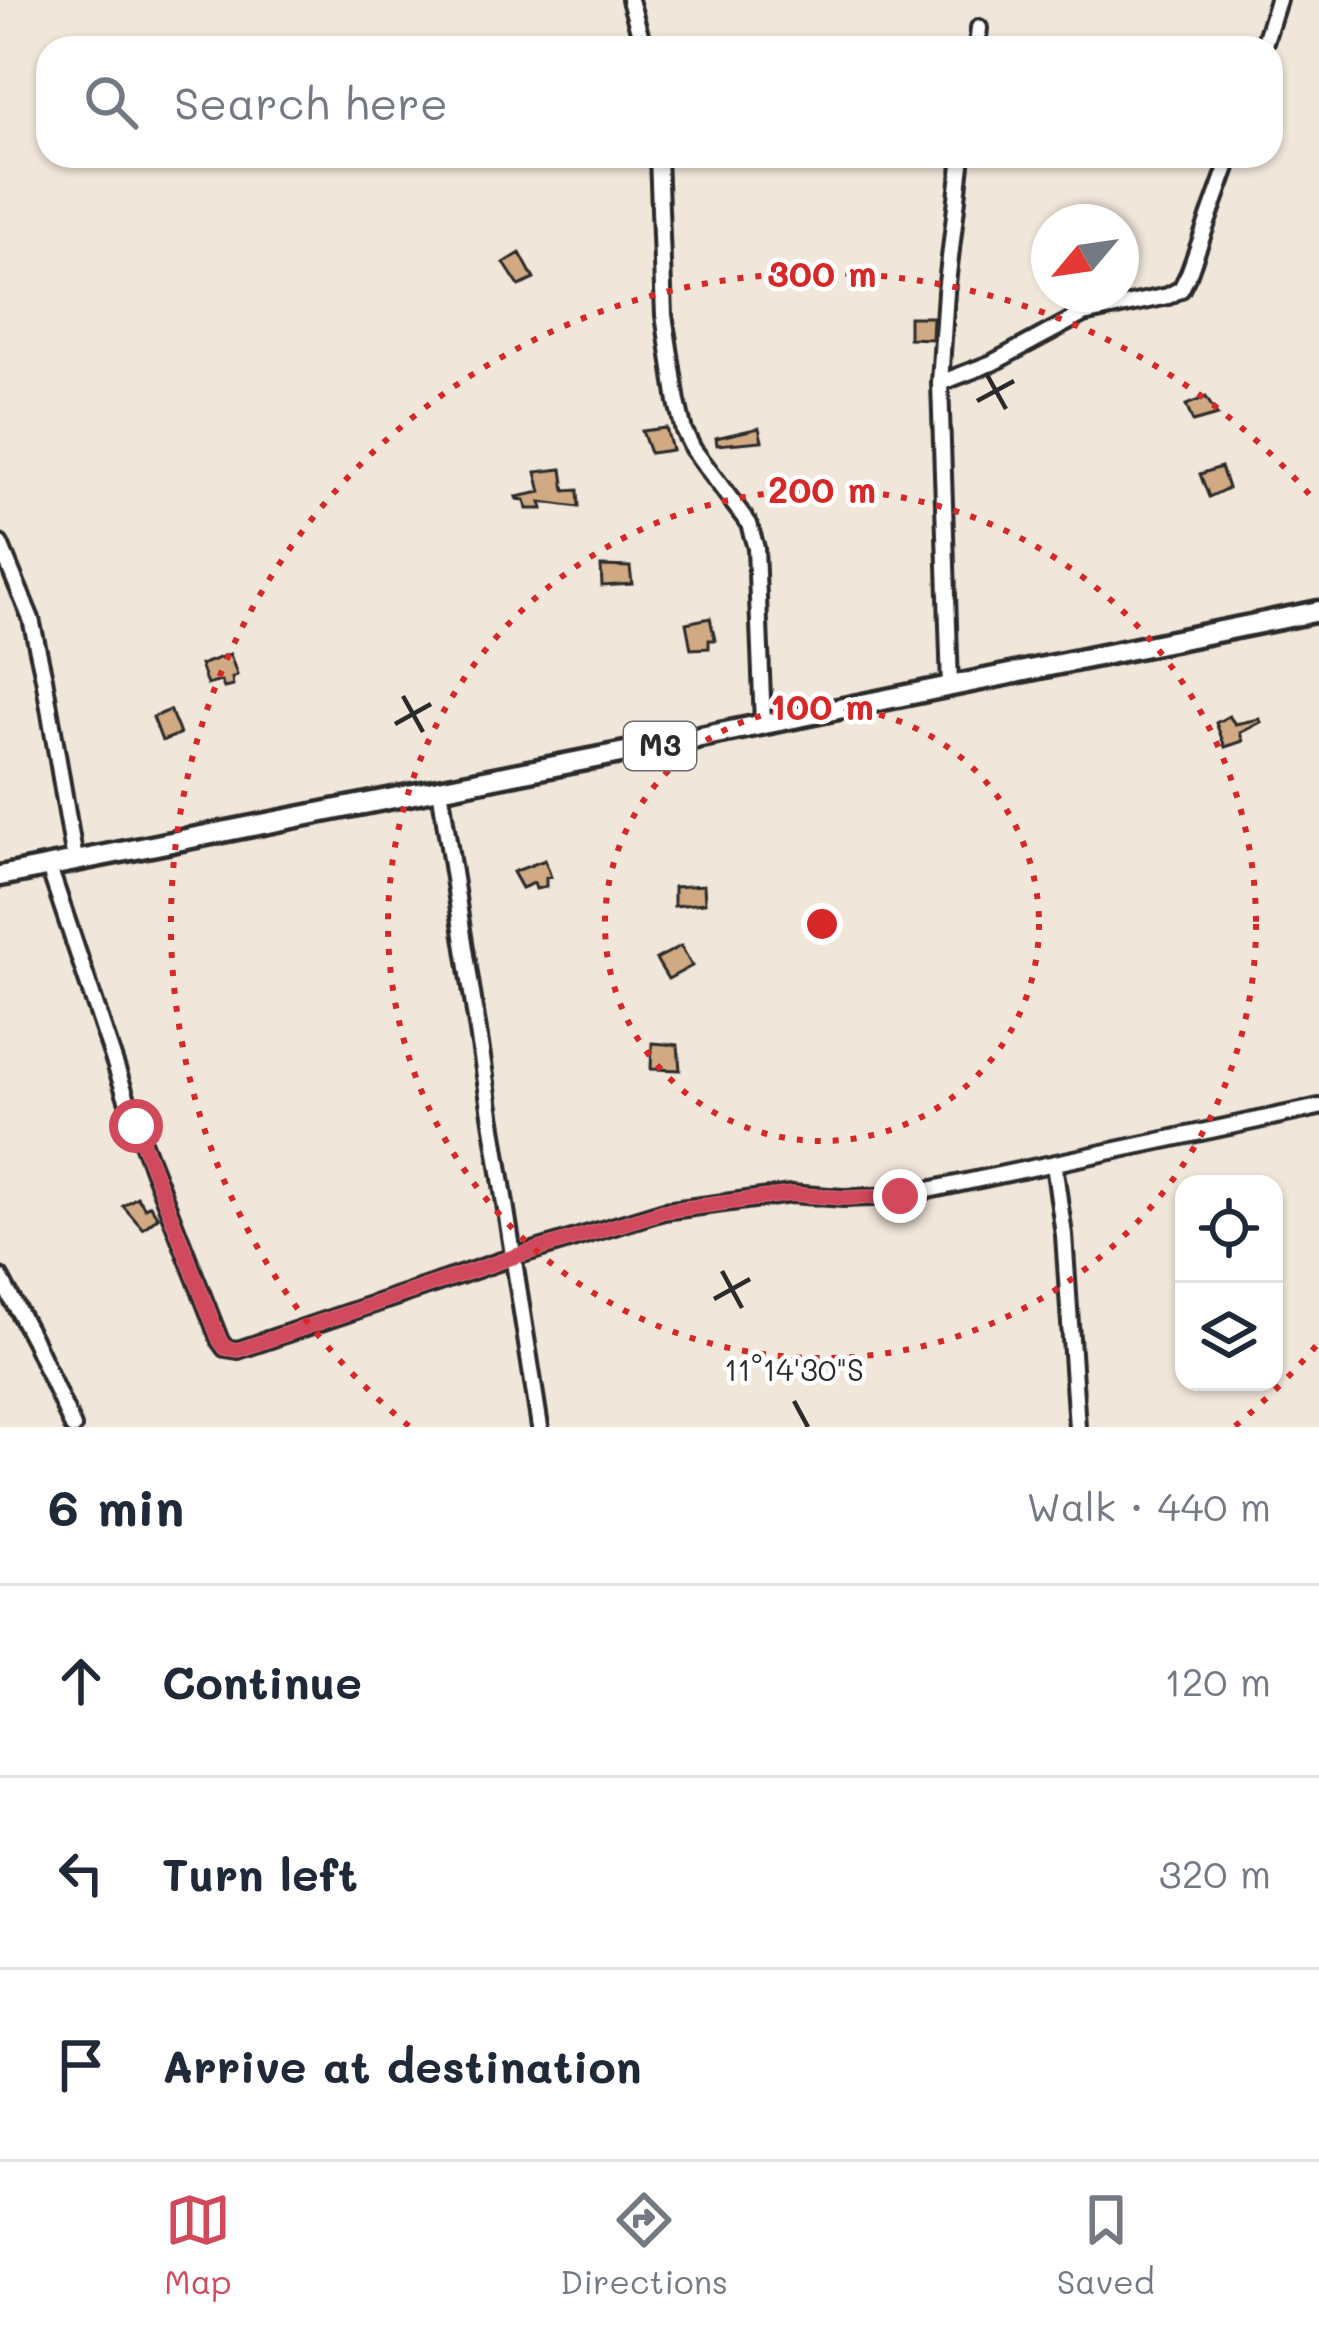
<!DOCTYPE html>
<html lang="en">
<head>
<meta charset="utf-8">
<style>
	:root { --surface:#fff; --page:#f6f6f7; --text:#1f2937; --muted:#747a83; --line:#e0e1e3; --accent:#d1495b }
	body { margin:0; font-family:Mali,sans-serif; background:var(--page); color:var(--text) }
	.controls { position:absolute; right:36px; bottom:36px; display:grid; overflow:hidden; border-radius:24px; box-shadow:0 3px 9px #0004 }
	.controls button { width:108px; height:108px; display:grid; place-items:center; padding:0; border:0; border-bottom:3px solid var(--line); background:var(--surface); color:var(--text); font:60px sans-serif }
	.compass { position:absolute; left:1031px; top:204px; width:108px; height:108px; border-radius:50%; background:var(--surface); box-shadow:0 3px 9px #0004; rotate:241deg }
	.stop { position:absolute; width:36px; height:36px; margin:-27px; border:9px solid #d1495b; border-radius:50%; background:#fff }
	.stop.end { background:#d1495b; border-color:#fff; box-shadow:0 3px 12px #0008 }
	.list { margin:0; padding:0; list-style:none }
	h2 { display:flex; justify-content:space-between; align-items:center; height:156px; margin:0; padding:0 48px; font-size:51px }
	h2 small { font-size:39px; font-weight:400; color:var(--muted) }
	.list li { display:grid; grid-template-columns:78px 1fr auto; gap:36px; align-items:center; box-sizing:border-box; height:192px; padding:0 48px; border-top:3px solid var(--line) }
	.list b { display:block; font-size:45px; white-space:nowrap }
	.list em { font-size:39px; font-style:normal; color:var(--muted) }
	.icon { flex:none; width:66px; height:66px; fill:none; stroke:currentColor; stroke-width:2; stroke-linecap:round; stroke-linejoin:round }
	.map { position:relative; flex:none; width:1319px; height:1427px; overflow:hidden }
	.search { position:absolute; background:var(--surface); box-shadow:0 3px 9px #0004; left:36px; right:36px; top:36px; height:132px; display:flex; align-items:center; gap:30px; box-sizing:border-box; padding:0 42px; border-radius:36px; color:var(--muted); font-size:45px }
	.sheet { height:732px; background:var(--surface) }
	nav { display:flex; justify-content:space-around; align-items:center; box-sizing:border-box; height:168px; border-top:3px solid var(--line); background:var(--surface); font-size:33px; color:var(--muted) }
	nav a { display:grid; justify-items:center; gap:6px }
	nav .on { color:var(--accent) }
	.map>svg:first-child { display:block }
	.building { fill:#d1aa83; stroke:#2b2b2b; stroke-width:3 }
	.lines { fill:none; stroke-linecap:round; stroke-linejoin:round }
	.minor-casing { stroke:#2b2b2b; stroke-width:22 }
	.major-casing { stroke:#2b2b2b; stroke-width:27 }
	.minor { stroke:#fff; stroke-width:14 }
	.major { stroke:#fff; stroke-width:18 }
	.route { stroke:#d1495b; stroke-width:15 }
	.ticks { fill:none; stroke:#2b2b2b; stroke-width:4.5 }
	.ring { fill:none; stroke:#d62828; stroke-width:6; stroke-dasharray:6 12 }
	.labels { text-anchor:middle; stroke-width:9; stroke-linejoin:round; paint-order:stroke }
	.shield { fill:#fff; stroke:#6b6b6b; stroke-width:3 }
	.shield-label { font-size:30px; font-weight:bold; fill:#2b2b2b }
	.ticks-label { font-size:30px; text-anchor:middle; fill:#2b2b2b; stroke:#fff; stroke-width:9; stroke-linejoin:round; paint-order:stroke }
	.centre { fill:#d62828; stroke:#fff; stroke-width:6 }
	.ring-label { font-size:36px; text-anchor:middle; font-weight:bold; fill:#d62828; stroke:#fff; stroke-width:9; stroke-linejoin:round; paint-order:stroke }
</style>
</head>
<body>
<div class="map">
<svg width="1319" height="1427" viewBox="0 0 1319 1427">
	<rect width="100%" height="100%" fill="#f1e6da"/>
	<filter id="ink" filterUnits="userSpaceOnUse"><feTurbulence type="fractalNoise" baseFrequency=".00833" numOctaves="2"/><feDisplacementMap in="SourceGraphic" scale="24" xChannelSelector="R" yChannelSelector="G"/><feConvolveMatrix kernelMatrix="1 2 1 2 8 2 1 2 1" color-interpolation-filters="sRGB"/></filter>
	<g filter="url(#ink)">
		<path class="building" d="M 520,253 L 534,279 L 519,286 L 504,263 Z
			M 909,317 L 933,317 L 932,339 L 909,338 Z
			M 1206,397 L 1217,415 L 1193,422 L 1186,405 Z
			M 666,428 L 672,450 L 650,453 L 642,431 Z
			M 759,428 L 762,441 L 717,445 L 716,438 Z
			M 1221,467 L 1228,488 L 1209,497 L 1200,474 Z
			M 562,469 L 565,491 L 578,490 L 579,507 L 541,502 L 543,509 L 527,509 L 525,500 L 517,499 L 516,497 L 541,492 L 536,472 Z
			M 601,566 L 630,567 L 632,584 L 602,586 Z
			M 710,618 L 715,640 L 709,640 L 709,648 L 691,649 L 686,623 Z
			M 230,654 L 237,675 L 232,678 L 233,686 L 224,688 L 221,681 L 207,685 L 200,665 Z
			M 170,710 L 180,734 L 162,741 L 153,717 Z
			M 1229,716 L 1235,724 L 1259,719 L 1261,722 L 1240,733 L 1243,741 L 1225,747 L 1216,723 Z
			M 545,860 L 551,877 L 546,878 L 546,887 L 536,889 L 534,883 L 522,888 L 513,872 Z
			M 704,885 L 705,903 L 674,906 L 674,887 Z
			M 681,946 L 692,966 L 668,979 L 656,959 Z
			M 652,1043 L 678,1045 L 680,1070 L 651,1069 Z
			M 137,1197 L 145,1208 L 150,1205 L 158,1217 L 143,1229 L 123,1206 Z"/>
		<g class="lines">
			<g class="minor-casing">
				<path id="minor" d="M 630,0 L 644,48
					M 977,48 L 979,28
					M 1263,48 L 1278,0
					M 658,156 L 664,315 L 677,402 L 684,431 L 693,449 L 749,524 L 756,548 L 763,724
					M 940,383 L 992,363 L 1083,314 L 1168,296 L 1181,289 L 1189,273 L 1231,156
					M 0,544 L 31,619 L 44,678 L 75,860
					M 950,686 L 940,383 L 946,292 L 962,156
					M 440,789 L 540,1427
					M 49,867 L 136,1126 L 220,1341 L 225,1348 L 238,1350 L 513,1257 L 664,1211 L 791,1194 L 843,1198 L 900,1196 L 1319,1107
					M 1054,1164 L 1064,1235 L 1077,1427
					M 0,1277 L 34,1341 L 73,1427"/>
			</g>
			<g class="major-casing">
				<path id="major" d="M 0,876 L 686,740 L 1319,611"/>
			</g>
			<use href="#minor" class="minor"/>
			<use href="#major" class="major"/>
		</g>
	</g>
	<g class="lines" filter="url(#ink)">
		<path class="route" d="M 136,1126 L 220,1341 L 225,1348 L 238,1350 L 513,1257 L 664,1211 L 791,1194 L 843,1198 L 900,1196"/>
	</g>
	<path class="ticks" d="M 986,373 L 1006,409M 977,401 L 1014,381M 403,696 L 423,732M 395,724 L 431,704M 722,1271 L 742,1308M 714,1299 L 750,1279M 794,1401 L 808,1427"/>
	<g class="ring">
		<circle cx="822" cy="924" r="217"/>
		<circle cx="822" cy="924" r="434"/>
		<path d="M1316 1346A650 650 0 0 1 1235 1426M409 1426A650 650 0 1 1 1316 502"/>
	</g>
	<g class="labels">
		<rect class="shield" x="624" y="722" width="72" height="48" rx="9"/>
		<g class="shield-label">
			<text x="660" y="756">M3</text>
		</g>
	</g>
	<g class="ticks-label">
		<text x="794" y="1381">11°14'30"S</text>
	</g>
	<circle cx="822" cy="924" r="18" class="centre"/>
	<g class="ring-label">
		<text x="822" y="287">300 m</text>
		<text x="822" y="503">200 m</text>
		<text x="822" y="720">100 m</text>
	</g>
</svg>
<div class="controls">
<button><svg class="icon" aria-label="locate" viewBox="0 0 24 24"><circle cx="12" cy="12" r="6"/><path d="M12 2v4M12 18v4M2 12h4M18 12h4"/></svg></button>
<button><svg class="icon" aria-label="layers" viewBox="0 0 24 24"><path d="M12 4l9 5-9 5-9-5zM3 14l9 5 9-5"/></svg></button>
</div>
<svg class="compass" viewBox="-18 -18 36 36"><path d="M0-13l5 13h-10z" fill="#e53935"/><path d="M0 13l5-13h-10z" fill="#747a83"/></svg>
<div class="stop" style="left:136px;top:1126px"></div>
<div class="stop end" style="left:900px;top:1196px"></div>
<div class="search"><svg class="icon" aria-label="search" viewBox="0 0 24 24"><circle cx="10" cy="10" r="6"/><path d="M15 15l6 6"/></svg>Search here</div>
</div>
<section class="sheet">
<h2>6 min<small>Walk · 440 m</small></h2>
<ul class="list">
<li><svg class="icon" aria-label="ahead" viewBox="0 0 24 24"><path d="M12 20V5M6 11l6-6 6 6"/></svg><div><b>Continue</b></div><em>120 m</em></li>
<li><svg class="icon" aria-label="left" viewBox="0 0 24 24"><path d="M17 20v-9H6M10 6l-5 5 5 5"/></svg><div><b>Turn left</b></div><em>320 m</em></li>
<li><svg class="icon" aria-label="arrive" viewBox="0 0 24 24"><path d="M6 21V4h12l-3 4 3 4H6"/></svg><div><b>Arrive at destination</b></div></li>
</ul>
</section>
<nav>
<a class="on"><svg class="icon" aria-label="map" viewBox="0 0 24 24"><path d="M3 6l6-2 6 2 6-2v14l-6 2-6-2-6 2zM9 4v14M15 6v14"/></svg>Map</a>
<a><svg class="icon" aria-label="directions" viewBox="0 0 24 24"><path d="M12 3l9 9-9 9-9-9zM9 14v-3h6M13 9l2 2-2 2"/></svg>Directions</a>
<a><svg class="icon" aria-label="saved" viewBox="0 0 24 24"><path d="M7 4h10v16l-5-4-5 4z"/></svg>Saved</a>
</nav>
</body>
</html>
